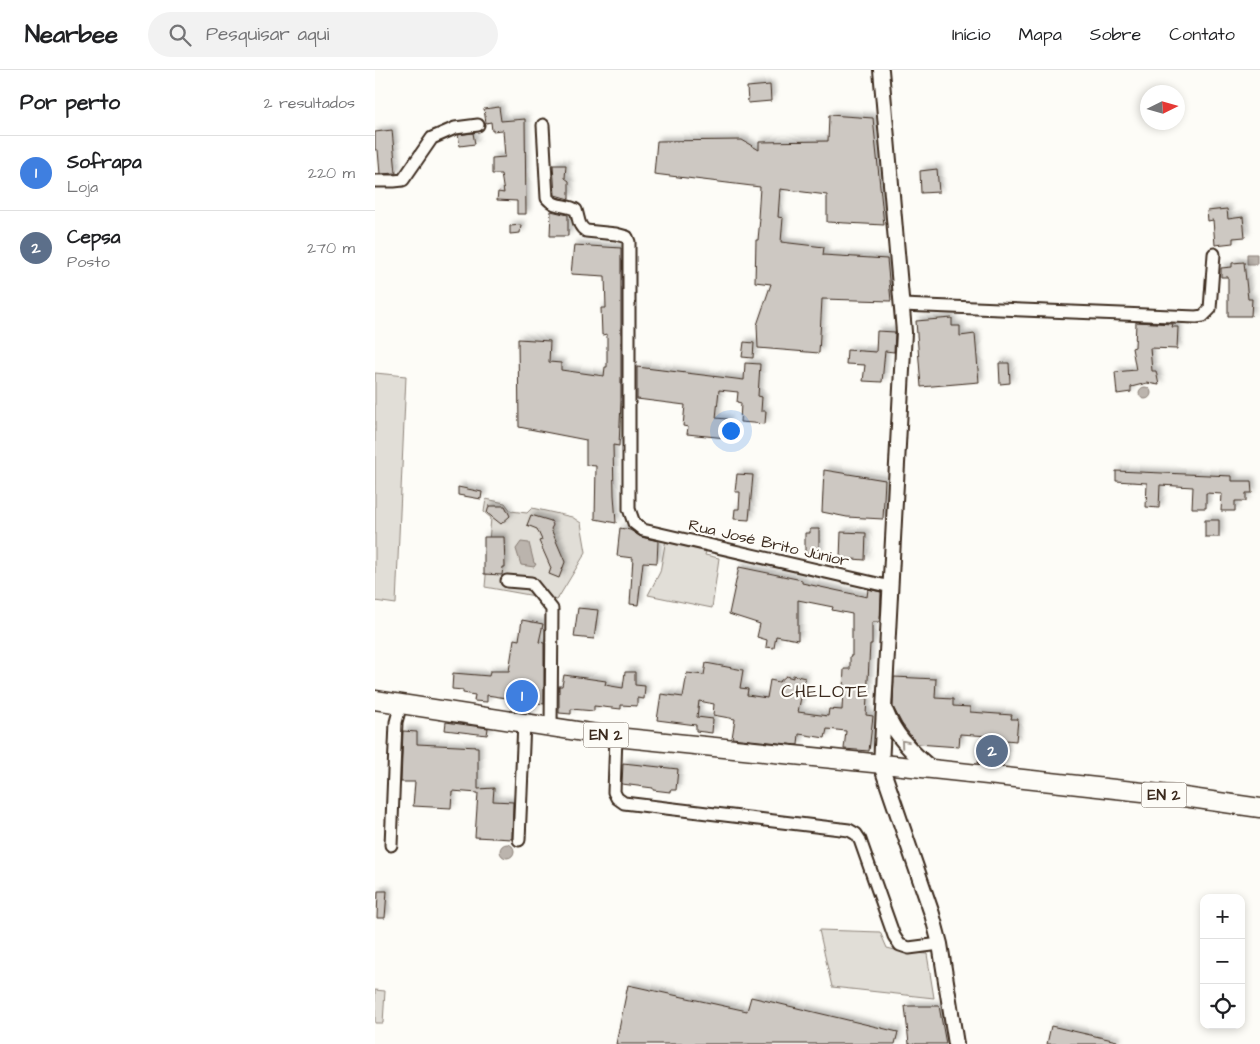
<!DOCTYPE html>
<html lang="pt">
<head>
<meta charset="utf-8">
<style>
	:root { --surface:#fff; --page:#f2f2f2; --text:#202124; --muted:#757577; --line:#e0e0e0; --accent:#ea580c }
	body { margin:0; font-family:"Architects Daughter",sans-serif; background:var(--page); color:var(--text) }
	.controls { position:absolute; right:15px; bottom:15px; display:grid; overflow:hidden; border-radius:10px; box-shadow:0 2px 8px #0003 }
	.controls button { width:45px; height:45px; display:grid; place-items:center; padding:0; border:0; border-bottom:1px solid var(--line); background:var(--surface); color:var(--text); font:25px sans-serif }
	.compass { position:absolute; left:765px; top:15px; width:45px; height:45px; border-radius:50%; background:var(--surface); box-shadow:0 2px 8px #0003; rotate:85deg }
	.you { position:absolute; left:355px; top:360px; width:18px; height:18px; margin:-12px; border:4px solid #fff; border-radius:50%; background:#1a73e8; box-shadow:0 0 0 8px #1a73e833 }
	.badge { display:grid; place-items:center; width:32px; height:32px; border-radius:50%; background:var(--accent); color:#fff; font-size:16px; font-weight:700 }
	.pin { position:absolute; translate:-50% -50%; border:2px solid #fff; box-shadow:0 1px 5px #0006 }
	.list { margin:0; padding:0; list-style:none }
	h2 { display:flex; justify-content:space-between; align-items:center; height:65px; margin:0; padding:0 20px; font-size:21px }
	h2 small { font-size:16px; font-weight:400; color:var(--muted) }
	.list li { display:grid; grid-template-columns:32px 1fr auto; gap:15px; align-items:center; box-sizing:border-box; height:75px; padding:0 20px; border-top:1px solid var(--line) }
	.list b { display:block; font-size:19px; white-space:nowrap }
	.list p { margin:0; font-size:16px; white-space:nowrap; color:var(--muted) }
	.list em { font-size:16px; font-style:normal; color:var(--muted) }
	.icon { flex:none; width:28px; height:28px; fill:none; stroke:currentColor; stroke-width:2; stroke-linecap:round; stroke-linejoin:round }
	.map { position:relative; flex:none; width:885px; height:974px; overflow:hidden }
	header { display:flex; align-items:center; gap:30px; box-sizing:border-box; height:70px; padding:0 25px; background:var(--surface); border-bottom:1px solid var(--line) }
	header strong { font-size:24px }
	nav { display:flex; gap:28px; margin-inline-start:auto; font-size:18px }
	.search { width:350px; height:45px; background:var(--page); display:flex; align-items:center; gap:12px; box-sizing:border-box; padding:0 18px; border-radius:28px; color:var(--muted); font-size:19px }
	main { display:flex }
	aside { flex:1; background:var(--surface) }
	.map>svg:first-child { display:block }
	.green { fill:#e1ded7; stroke:#8e847a }
	.water { fill:#bbb4ad; stroke:#887d74 }
	.building { fill:#cdc8c2; stroke:#3b2a1e; filter:url(#shadow) }
	.lines { fill:none; stroke-linecap:round; stroke-linejoin:round }
	.minor-casing { stroke:#3b2a1e; stroke-width:15 }
	.tertiary-casing { stroke:#3b2a1e; stroke-width:18 }
	.primary-casing { stroke:#3b2a1e; stroke-width:21 }
	.minor { stroke:#fdfcf7; stroke-width:11 }
	.tertiary { stroke:#fdfcf7; stroke-width:14 }
	.primary { stroke:#fdfcf7; stroke-width:18 }
	.oneway { stroke:#9c938a }
	.labels { text-anchor:middle; stroke-width:4.5; stroke-linejoin:round; paint-order:stroke }
	.shield { fill:#fdfcf7; stroke:#75695f; stroke-width:1 }
	.shield-label { font-size:15px; font-weight:bold; fill:#3b2a1e }
	.street-label { font-size:16px; fill:#3b2a1e; stroke:#fdfcf7 }
	.neighbourhood-label { font-size:18px; letter-spacing:1px; fill:#3b2a1e; stroke:#fdfcf7 }
</style>
</head>
<body>
<header>
<strong>Nearbee</strong>
<div class="search"><svg class="icon" aria-label="search" viewBox="0 0 24 24"><circle cx="10" cy="10" r="6"/><path d="M15 15l6 6"/></svg>Pesquisar aqui</div>
<nav><a>Início</a><a>Mapa</a><a>Sobre</a><a>Contato</a></nav>
</header>
<main>
<aside>
<h2>Por perto<small>2 resultados</small></h2>
<ul class="list">
<li><span class="badge" style="background:#3f7fe0">1</span><div><b>Sofrapa</b><p>Loja</p></div><em>220 m</em></li>
<li><span class="badge" style="background:#5c6f8a">2</span><div><b>Cepsa</b><p>Posto</p></div><em>270 m</em></li>
</ul>
</aside>
<div class="map">
<svg width="885" height="974" viewBox="0 0 885 974">
	<defs>
		<filter id="shadow"><feDropShadow dx="3.5" dy="-3.5" stdDeviation="2.5" flood-color="#0004"/></filter>
	</defs>
	<rect width="100%" height="100%" fill="#fdfcf7"/>
	<filter id="ink" filterUnits="userSpaceOnUse"><feTurbulence type="fractalNoise" baseFrequency=".02" numOctaves="2"/><feDisplacementMap in="SourceGraphic" scale="10" xChannelSelector="R" yChannelSelector="G"/><feConvolveMatrix kernelMatrix="1 2 1 2 8 2 1 2 1" color-interpolation-filters="sRGB"/></filter>
	<g filter="url(#ink)">
		<path class="green" d="M 0,303 L 31,306 L 21,534 L 0,531 Z
			M 111,429 L 130,433 L 136,441 L 152,443 L 157,438 L 197,447 L 206,453 L 211,482 L 182,530 L 110,517 L 116,448 L 109,442 Z
			M 291,469 L 332,478 L 330,485 L 344,488 L 337,538 L 273,525 L 285,502 Z
			M 444,860 L 505,862 L 512,878 L 528,882 L 552,884 L 559,928 L 457,917 Z
			M 0,920 L 10,921 L 8,953 L 0,953 Z"/>
		<path class="water" d="M 872,184 L 882,184 L 882,194 L 872,194 Z
			M764 323a6 6 0 1 1 12 0a6 6 0 1 1-12 0Z
			M 146,472 L 154,473 L 159,493 L 161,494 L 159,497 L 146,495 L 141,479 Z
			M125 781a7 7 0 1 1 14 0a7 7 0 1 1-14 0Z"/>
		<path class="building" d="M 395,15 L 396,31 L 373,33 L 372,17 Z
			M 124,37 L 126,51 L 150,49 L 151,144 L 142,144 L 142,131 L 122,130 L 123,122 L 129,123 L 126,104 L 117,104 L 117,88 L 130,87 L 128,60 L 117,61 L 116,52 L 111,53 L 109,39 Z
			M 454,45 L 498,48 L 509,155 L 452,152 L 452,125 L 405,119 L 403,147 L 408,148 L 406,172 L 449,177 L 448,185 L 512,189 L 516,231 L 447,229 L 444,283 L 383,278 L 382,255 L 396,214 L 380,212 L 381,170 L 383,170 L 385,148 L 383,148 L 385,117 L 279,104 L 282,71 L 367,70 L 384,80 L 384,72 L 453,71 Z
			M 17,60 L 21,103 L 5,104 L 3,80 L 0,80 L 0,62 Z
			M 98,63 L 100,74 L 85,76 L 83,65 Z
			M 178,95 L 191,95 L 190,108 L 194,111 L 194,129 L 180,125 Z
			M 562,99 L 564,122 L 546,123 L 545,101 Z
			M 852,139 L 853,149 L 868,147 L 870,167 L 858,168 L 858,173 L 840,175 L 838,150 L 833,151 L 832,141 Z
			M 176,141 L 193,145 L 193,166 L 175,166 Z
			M 146,155 L 145,163 L 135,164 L 135,156 Z
			M 199,175 L 246,178 L 246,331 L 244,376 L 238,375 L 239,425 L 241,453 L 220,449 L 221,396 L 211,395 L 211,370 L 144,357 L 143,269 L 175,271 L 174,292 L 186,293 L 186,300 L 229,306 L 230,297 L 232,297 L 232,264 L 227,265 L 226,238 L 231,238 L 230,206 L 196,204 Z
			M 869,192 L 873,229 L 877,229 L 876,246 L 853,246 L 853,207 L 846,207 L 846,198 L 857,197 L 857,193 Z
			M 577,248 L 577,256 L 585,256 L 585,266 L 600,264 L 604,312 L 546,317 L 541,251 Z
			M 761,252 L 798,254 L 797,257 L 803,257 L 802,279 L 775,278 L 777,301 L 781,301 L 784,315 L 772,313 L 756,317 L 756,322 L 742,324 L 740,302 L 761,300 L 757,278 L 760,277 Z
			M 502,261 L 520,262 L 519,282 L 510,281 L 507,312 L 488,311 L 490,295 L 471,294 L 472,280 L 501,282 Z
			M 369,272 L 379,273 L 378,288 L 367,287 Z
			M 370,293 L 385,294 L 383,326 L 387,327 L 386,341 L 391,341 L 390,354 L 365,352 L 366,333 L 362,332 L 363,322 L 344,320 L 341,348 L 352,349 L 351,368 L 312,364 L 313,357 L 308,356 L 310,335 L 262,329 L 262,297 L 369,310 Z
			M 624,293 L 634,293 L 635,313 L 625,314 Z
			M 449,400 L 510,410 L 508,449 L 472,447 L 447,442 Z
			M 741,401 L 857,406 L 857,411 L 876,411 L 877,423 L 871,423 L 871,431 L 860,431 L 860,441 L 846,441 L 847,424 L 831,423 L 831,438 L 817,438 L 818,417 L 785,415 L 784,438 L 771,437 L 772,413 L 741,411 Z
			M 362,404 L 378,405 L 374,450 L 359,449 L 360,439 L 364,439 L 365,422 L 360,422 Z
			M 83,417 L 107,422 L 106,429 L 83,425 Z
			M 114,436 L 130,436 L 135,446 L 126,454 L 112,443 Z
			M 156,445 L 176,451 L 178,455 L 176,459 L 190,492 L 184,508 L 174,504 L 176,498 L 164,471 L 167,470 L 162,459 L 152,455 Z
			M 830,450 L 844,450 L 844,467 L 830,467 Z
			M 245,458 L 255,460 L 266,467 L 283,471 L 282,493 L 268,492 L 263,535 L 255,534 L 258,488 L 242,486 Z
			M 435,459 L 444,459 L 444,485 L 430,484 L 430,463 L 435,463 Z
			M 466,462 L 491,463 L 490,490 L 465,488 Z
			M 109,467 L 129,467 L 130,497 L 128,497 L 127,505 L 109,504 Z
			M 364,497 L 427,510 L 427,513 L 492,527 L 493,519 L 506,522 L 505,552 L 497,552 L 497,574 L 495,574 L 491,645 L 498,646 L 494,681 L 469,679 L 471,661 L 452,659 L 450,668 L 424,664 L 423,675 L 357,668 L 360,649 L 338,645 L 339,634 L 324,631 L 322,647 L 338,649 L 337,663 L 321,661 L 321,655 L 282,650 L 286,624 L 308,627 L 312,603 L 329,605 L 331,593 L 368,600 L 365,618 L 373,619 L 372,625 L 392,628 L 395,610 L 404,612 L 411,606 L 418,608 L 418,605 L 430,608 L 423,642 L 453,646 L 454,639 L 467,640 L 469,599 L 475,599 L 475,586 L 477,586 L 477,544 L 457,540 L 458,537 L 423,530 L 423,570 L 401,566 L 399,578 L 391,577 L 392,570 L 382,567 L 385,554 L 354,544 Z
			M 203,538 L 223,540 L 219,569 L 199,567 Z
			M 147,550 L 168,554 L 164,572 L 169,573 L 169,634 L 112,625 L 112,632 L 99,631 L 100,625 L 88,623 L 88,620 L 77,619 L 78,603 L 114,606 L 115,601 L 134,601 L 139,569 L 144,570 Z
			M 250,602 L 260,602 L 260,615 L 270,616 L 269,629 L 262,628 L 262,636 L 246,635 L 246,639 L 219,636 L 219,641 L 196,639 L 196,644 L 184,643 L 184,616 L 187,616 L 189,605 L 231,611 L 230,615 L 248,618 Z
			M 519,607 L 561,609 L 560,628 L 578,629 L 578,636 L 595,637 L 595,642 L 637,645 L 636,649 L 643,649 L 641,671 L 631,670 L 628,696 L 603,693 L 605,681 L 612,681 L 613,666 L 585,664 L 584,677 L 542,674 L 527,654 L 518,637 Z
			M 71,652 L 113,658 L 112,665 L 70,660 Z
			M 28,661 L 42,662 L 42,674 L 103,677 L 103,719 L 119,718 L 118,731 L 138,732 L 137,769 L 100,767 L 103,723 L 77,721 L 76,738 L 38,736 L 40,712 L 26,712 Z
			M 248,693 L 303,699 L 301,720 L 295,720 L 295,722 L 278,720 L 278,718 L 247,714 Z
			M 3,821 L 12,821 L 10,848 L 2,848 Z
			M 253,915 L 372,941 L 376,927 L 523,962 L 520,974 L 241,974 Z
			M 530,936 L 564,936 L 571,974 L 534,974 Z
			M 676,956 L 742,971 L 742,974 L 672,974 Z"/>
		<g class="lines">
			<g class="minor-casing">
				<path id="minor" d="M 168,55 L 172,128 C 180,138 192,134 201,140 C 204,149 203,156 211,161 L 241,164 L 252,167 L 254,172 L 254,439 L 259,453 L 268,460 L 516,517
					M 0,111 L 19,111 L 28,110 L 57,68 L 80,58 L 103,55
					M 527,235 L 821,247 L 828,246 L 835,239 L 839,184
					M 132,511 L 156,513 L 177,539 L 176,656
					M 241,667 L 239,722 L 242,728 L 249,733 L 474,760 L 481,764 L 485,770 L 519,866 L 525,875 L 534,878 L 565,874
					M 144,770 L 149,652
					M 16,775 L 21,652 L 26,634"/>
			</g>
			<g class="tertiary-casing">
				<path id="tertiary" d="M 506,0 L 529,262 L 506,695 L 557,844 L 565,874 L 581,974
					M 511,642 C 520,666 538,684 557,699"/>
			</g>
			<g class="primary-casing">
				<path id="primary" d="M 0,630 L 241,667 L 557,699 L 795,725 L 885,738"/>
			</g>
			<use href="#minor" class="minor"/>
			<use href="#tertiary" class="tertiary"/>
			<use href="#primary" class="primary"/>
		</g>
		<defs><path id="oneway-chevron" d="M-2-3.5L2.5 0L-2 3.5" fill="none" stroke-width="1.6" stroke-linecap="round" stroke-linejoin="round" transform="scale(1.25)"/></defs>
		<use class="oneway" href="#oneway-chevron" transform="translate(529 673) rotate(-130)"/>
	</g>
	<g class="labels">
		<g class="shield">
			<rect x="208.5" y="652.5" width="45" height="25" rx="4"/>
			<rect x="766.5" y="712.5" width="45" height="25" rx="4"/>
		</g>
		<g class="shield-label">
			<text x="231" y="670">EN 2</text>
			<text x="789" y="730">EN 2</text>
		</g>
		<g class="street-label">
			<text transform="translate(394 472) rotate(13)" y="6">Rua José Brito Júnior</text>
		</g>
		<g class="neighbourhood-label">
			<text x="450" y="627">CHELOTE</text>
		</g>
	</g>
</svg>
<div class="controls">
<button>+</button>
<button>−</button>
<button><svg class="icon" aria-label="locate" viewBox="0 0 24 24"><circle cx="12" cy="12" r="6"/><path d="M12 2v4M12 18v4M2 12h4M18 12h4"/></svg></button>
</div>
<svg class="compass" viewBox="-18 -18 36 36"><path d="M0-13l5 13h-10z" fill="#e53935"/><path d="M0 13l5-13h-10z" fill="#757577"/></svg>
<div class="you"></div>
<div class="pin badge" style="left:147px;top:626px;background:#3f7fe0">1</div>
<div class="pin badge" style="left:617px;top:681px;background:#5c6f8a">2</div>
</div>
</main>
</body>
</html>
